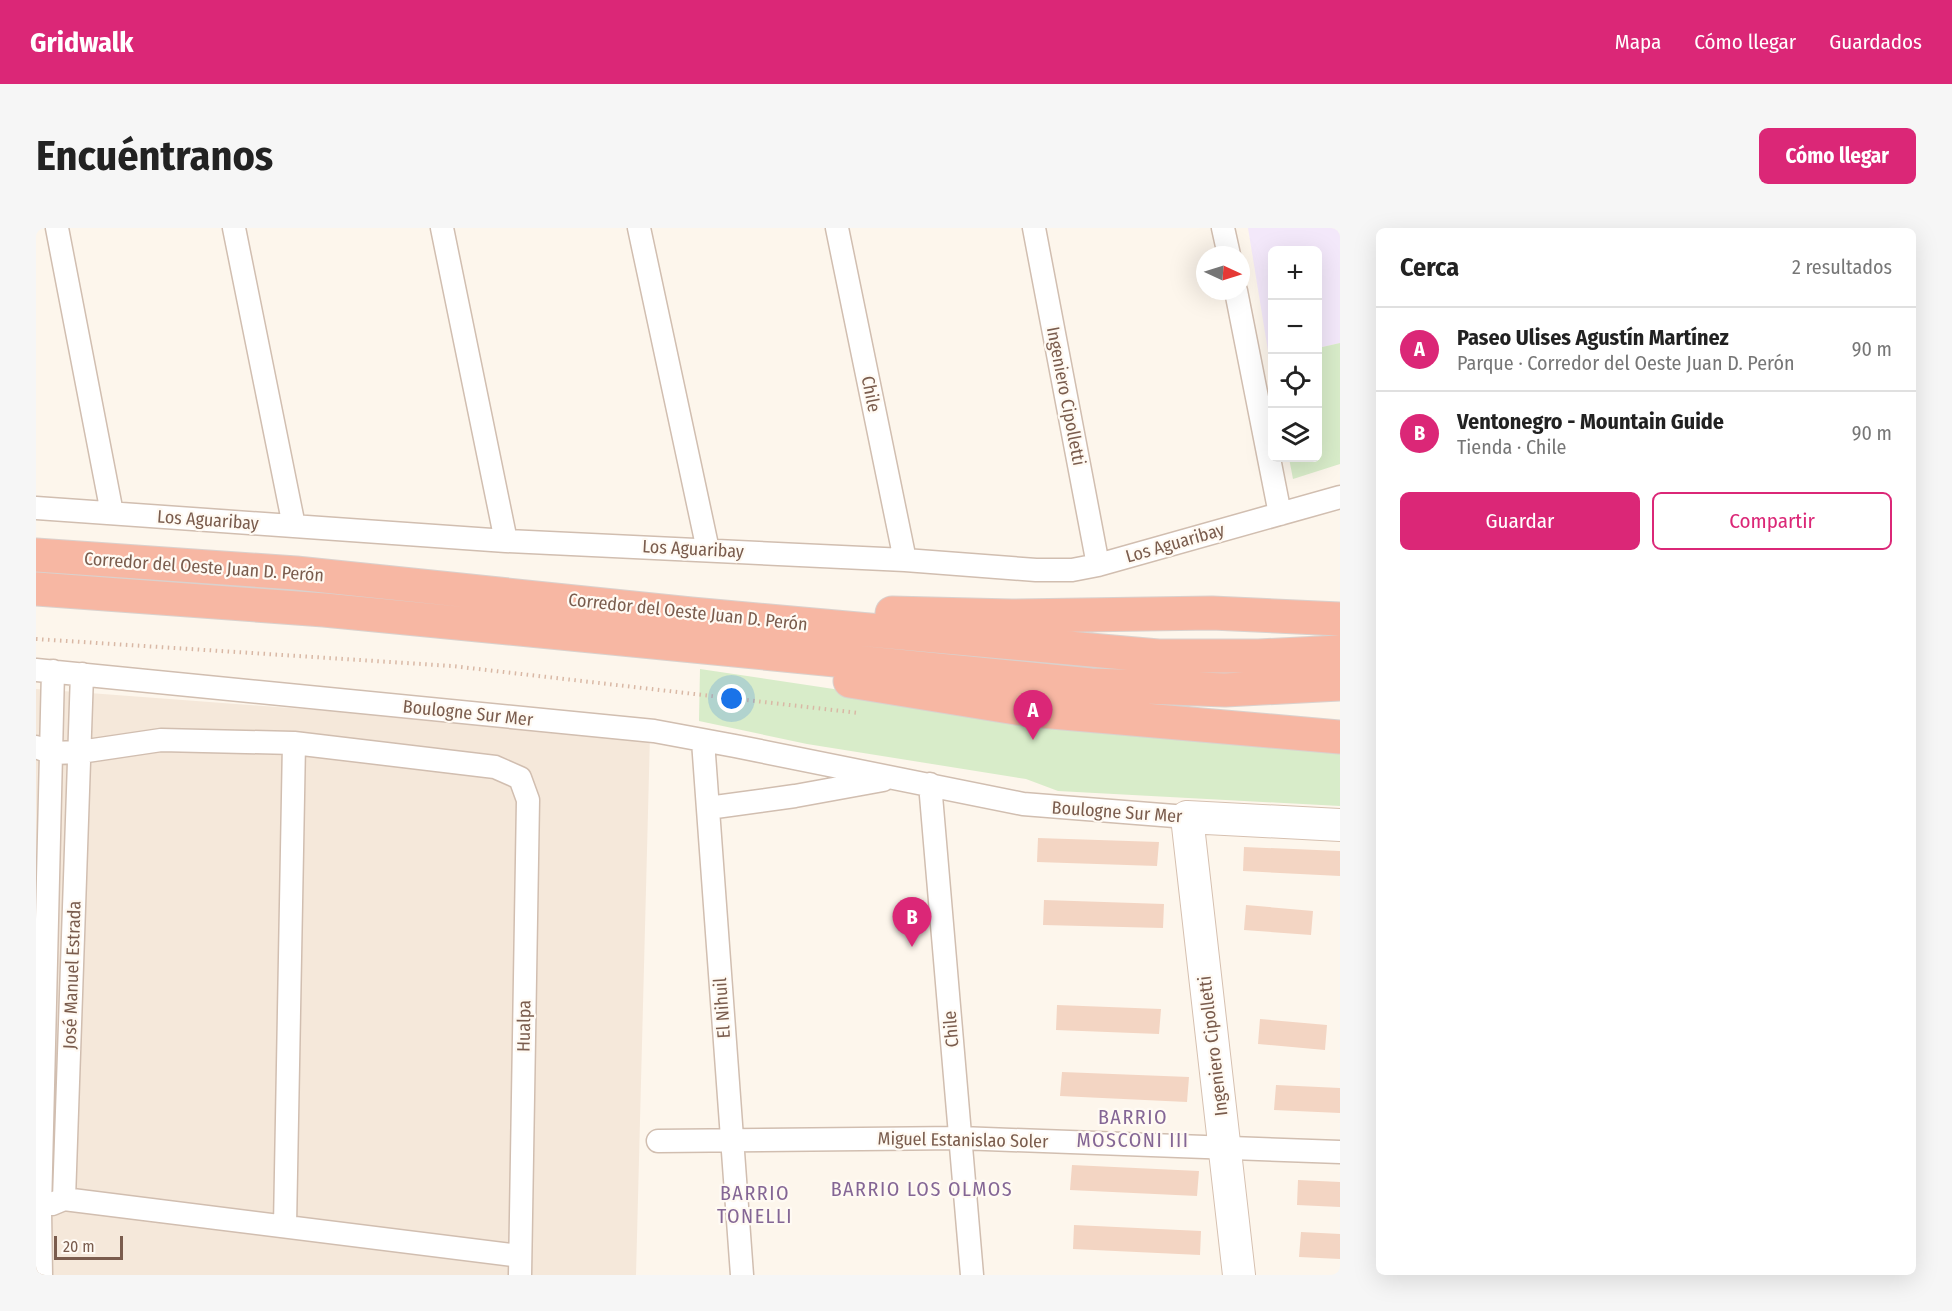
<!DOCTYPE html>
<html lang="es">
<head>
<meta charset="utf-8">
<style>
	:root { --surface:#fff; --page:#f6f6f6; --text:#222; --muted:#767676; --line:#e0e0e0; --accent:#db2777 }
	body { margin:0; font-family:"Fira Sans Condensed",sans-serif; background:var(--page); color:var(--text) }
	.controls { position:absolute; right:18px; top:18px; display:grid; overflow:hidden; border-radius:9px; box-shadow:0 6px 24px #0002 }
	.controls button { width:54px; height:54px; display:grid; place-items:center; padding:0; border:0; border-bottom:2px solid var(--line); background:var(--surface); color:var(--text); font:30px sans-serif }
	.compass { position:absolute; left:1160px; top:18px; width:54px; height:54px; border-radius:50%; background:var(--surface); box-shadow:0 6px 24px #0002; rotate:94deg }
	.scale { position:absolute; left:18px; bottom:15px; width:69px; box-sizing:border-box; padding-left:6px; border:3px solid #7a5c4d; border-top:0; font-size:16px; line-height:21px; white-space:nowrap; color:#7a5c4d; -webkit-text-stroke:4px #fffaf3; paint-order:stroke }
	.you { position:absolute; left:696px; top:471px; width:21px; height:21px; margin:-15px; border:4px solid #fff; border-radius:50%; background:#1a73e8; box-shadow:0 0 0 9px #1a73e833 }
	.badge { display:grid; place-items:center; width:39px; height:39px; border-radius:50%; background:var(--accent); color:#fff; font-size:20px; font-weight:700 }
	.pin { position:absolute; translate:-50% -50px; filter:drop-shadow(0 2px 3px #0008) }
	.pin::after { content:''; position:absolute; top:32px; width:21px; height:18px; background:inherit; clip-path:polygon(0 0,100% 0,50% 100%) }
	.list { margin:0; padding:0; list-style:none }
	h2 { display:flex; justify-content:space-between; align-items:center; height:78px; margin:0; padding:0 24px; font-size:26px }
	h2 small { font-size:20px; font-weight:400; color:var(--muted) }
	.list li { display:grid; grid-template-columns:39px 1fr auto; gap:18px; align-items:center; box-sizing:border-box; height:84px; padding:0 24px; border-top:2px solid var(--line) }
	.list b { display:block; font-size:22px; white-space:nowrap }
	.list p { margin:0; font-size:20px; white-space:nowrap; color:var(--muted) }
	.list em { font-size:20px; font-style:normal; color:var(--muted) }
	.actions { display:flex; gap:12px; padding:18px 24px }
	.actions a { flex:1; padding:14px 0; border:2px solid var(--accent); border-radius:9px; text-align:center; font-size:21px; color:var(--accent) }
	.actions .main { background:var(--accent); color:#fff }
	.icon { flex:none; width:33px; height:33px; fill:none; stroke:currentColor; stroke-width:2; stroke-linecap:round; stroke-linejoin:round }
	.map { position:relative; flex:none; width:1304px; height:1047px; overflow:hidden; border-radius:9px }
	header { display:flex; align-items:center; gap:36px; box-sizing:border-box; height:84px; padding:0 30px; background:var(--accent); color:#fff }
	header strong { font-size:28px }
	nav { display:flex; gap:33px; margin-inline-start:auto; font-size:21px }
	.intro { display:flex; align-items:center; justify-content:space-between; box-sizing:border-box; height:144px; padding:0 36px }
	h1 { margin:0; font-size:42px }
	.button { padding:15px 27px; border-radius:9px; background:var(--accent); color:#fff; font-size:21px; font-weight:700 }
	main { display:flex; gap:36px; padding:0 36px }
	aside { flex:1; background:var(--surface); border-radius:9px; box-shadow:0 6px 24px #0002 }
	.map>svg:first-child { display:block }
	.residential { fill:#f5e8da }
	.education { fill:#f3e8fa }
	.green { fill:#d8ecc9 }
	.building { fill:#f3d5c3 }
	.lines { fill:none; stroke-linecap:round; stroke-linejoin:round }
	.street-casing { stroke:#d1beb0; stroke-width:25 }
	.secondary-casing { stroke:#d6c0b0; stroke-width:34 }
	.highway-casing { stroke:#dad1cd; stroke-width:35 }
	.path { stroke:#d9b8a5; stroke-width:4; stroke-dasharray:1.5 4.5; stroke-linecap:butt }
	.street { stroke:#fff; stroke-width:22 }
	.secondary { stroke:#fff; stroke-width:32 }
	.highway { stroke:#f7b7a3; stroke-width:33 }
	.labels { text-anchor:middle; stroke-width:4.5; stroke-linejoin:round; paint-order:stroke }
	.street-label { font-size:18px; fill:#7a5c4d; stroke:#fffaf3 }
	.neighbourhood-label { font-size:20px; letter-spacing:1.5px; fill:#846695; stroke:#fffaf3 }
</style>
</head>
<body>
<header>
<strong>Gridwalk</strong>
<nav><a>Mapa</a><a>Cómo llegar</a><a>Guardados</a></nav>
</header>
<div class="intro"><h1>Encuéntranos</h1><a class="button">Cómo llegar</a></div>
<main>
<div class="map">
<svg width="1304" height="1047" viewBox="0 0 1304 1047">
	<rect width="100%" height="100%" fill="#fdf6ec"/>
	<path class="residential" d="M 0,461 L 614,507 L 600,1047 L 0,1047 Z"/>
	<path class="education" d="M 1212,0 L 1304,0 L 1304,115 L 1282,120 L 1282,22 L 1236,22 L 1236,128 L 1233,129 Z"/>
	<path class="green" d="M 1304,115 L 1304,236 L 1257,251 L 1253,230 L 1282,230 L 1282,120 Z
		M 664,441 L 831,466 L 1304,518 L 1304,578 L 1022,563 L 990,551 L 771,516 L 663,493 Z"/>
	<path class="building" d="M 1002,610 L 1123,614 L 1121,638 L 1001,634 Z
		M 1208,619 L 1304,623 L 1304,648 L 1207,643 Z
		M 1008,672 L 1128,676 L 1127,700 L 1007,697 Z
		M 1210,677 L 1277,683 L 1275,707 L 1208,702 Z
		M 1021,777 L 1125,781 L 1123,806 L 1020,802 Z
		M 1224,791 L 1291,797 L 1289,822 L 1222,816 Z
		M 1026,844 L 1153,849 L 1151,874 L 1024,868 Z
		M 1240,857 L 1304,860 L 1304,885 L 1238,882 Z
		M 1036,937 L 1163,943 L 1161,968 L 1034,962 Z
		M 1262,952 L 1304,954 L 1304,979 L 1261,977 Z
		M 1038,997 L 1165,1003 L 1164,1027 L 1037,1021 Z
		M 1265,1004 L 1304,1006 L 1304,1031 L 1263,1029 Z"/>
	<g class="lines">
		<g class="street-casing">
			<path id="street" d="M 21,0 L 76,285
				M 198,0 L 258,298
				M 406,0 L 470,313
				M 603,0 L 672,322
				M 801,0 L 869,332
				M 998,0 L 1062,337
				M 1187,0 L 1193,27
				M 1200,63 L 1244,286
				M 0,280 L 470,313 L 869,332 L 1000,342 L 1036,342 L 1062,337 L 1304,269
				M 0,442 L 618,503 L 699,518 L 987,576 L 1151,589
				M 667,513 L 706,1047
				M 0,519 L 16,525 L 44,524 L 125,512 L 258,515 L 459,539 L 484,550 L 492,572 L 484,1047
				M 894,556 L 936,1047
				M 672,580 L 759,568 L 847,552
				M 622,913 L 924,910 L 1304,924
				M 28,971 L 46,446
				M 16,976 L 28,971 L 484,1028
				M 249,998 L 258,515
				M 5,1047 L 4,982 L 17,443"/>
		</g>
		<g class="secondary-casing">
			<path id="secondary" d="M 1203,1047 L 1151,589 L 1304,597"/>
		</g>
		<g class="highway-casing">
			<path id="highway" d="M 0,327 L 260,345 L 655,386 L 1122,428 L 1223,428 L 1304,424
				M 0,361 L 288,382 L 1055,457 L 1189,462 L 1304,456
				M 856,385 L 975,388 L 1176,385 L 1304,391
				M 814,453 L 993,482 L 1304,509"/>
		</g>
		<path class="path" d="M 0,411 L 416,438 L 823,485"/>
		<use href="#street" class="street"/>
		<use href="#secondary" class="secondary"/>
		<use href="#highway" class="highway"/>
	</g>
	<g class="labels">
		<g class="street-label">
			<text transform="translate(835 166) rotate(79)" y="6">Chile</text>
			<text transform="translate(1030 168) rotate(79)" y="6">Ingeniero Cipolletti</text>
			<text transform="translate(172 292) rotate(4)" y="6">Los Aguaribay</text>
			<text transform="translate(1139 315) rotate(-16)" y="6">Los Aguaribay</text>
			<text transform="translate(657 321) rotate(3)" y="6">Los Aguaribay</text>
			<text transform="translate(168 339) rotate(4)" y="6">Corredor del Oeste Juan D. Perón</text>
			<text transform="translate(652 384) rotate(6)" y="6">Corredor del Oeste Juan D. Perón</text>
			<text transform="translate(432 485) rotate(6)" y="6">Boulogne Sur Mer</text>
			<text transform="translate(1081 584) rotate(4)" y="6">Boulogne Sur Mer</text>
			<text transform="translate(36 747) rotate(-88)" y="6">José Manuel Estrada</text>
			<text transform="translate(686 780) rotate(-94)" y="6">El Nihuil</text>
			<text transform="translate(488 798) rotate(-89)" y="6">Hualpa</text>
			<text transform="translate(915 801) rotate(-95)" y="6">Chile</text>
			<text transform="translate(1177 818) rotate(-97)" y="6">Ingeniero Cipolletti</text>
			<text transform="translate(927 912) rotate(1)" y="6">Miguel Estanislao Soler</text>
		</g>
		<g class="neighbourhood-label">
			<text x="1097" y="896">BARRIO<tspan x="1097" dy="23">MOSCONI III</tspan></text>
			<text x="886" y="968">BARRIO LOS OLMOS</text>
			<text x="719" y="972">BARRIO<tspan x="719" dy="23">TONELLI</tspan></text>
		</g>
	</g>
</svg>
<div class="controls">
<button>+</button>
<button>−</button>
<button><svg class="icon" aria-label="locate" viewBox="0 0 24 24"><circle cx="12" cy="12" r="6"/><path d="M12 2v4M12 18v4M2 12h4M18 12h4"/></svg></button>
<button><svg class="icon" aria-label="layers" viewBox="0 0 24 24"><path d="M12 4l9 5-9 5-9-5zM3 14l9 5 9-5"/></svg></button>
</div>
<svg class="compass" viewBox="-18 -18 36 36"><path d="M0-13l5 13h-10z" fill="#e53935"/><path d="M0 13l5-13h-10z" fill="#767676"/></svg>
<div class="scale">20 m</div>
<div class="you"></div>
<div class="pin badge" style="left:997px;top:512px">A</div>
<div class="pin badge" style="left:876px;top:719px">B</div>
</div>
<aside>
<h2>Cerca<small>2 resultados</small></h2>
<ul class="list">
<li><span class="badge">A</span><div><b>Paseo Ulises Agustín Martínez</b><p>Parque · Corredor del Oeste Juan D. Perón</p></div><em>90 m</em></li>
<li><span class="badge">B</span><div><b>Ventonegro - Mountain Guide</b><p>Tienda · Chile</p></div><em>90 m</em></li>
</ul>
<div class="actions"><a class="main">Guardar</a><a>Compartir</a></div>
</aside>
</main>
</body>
</html>
